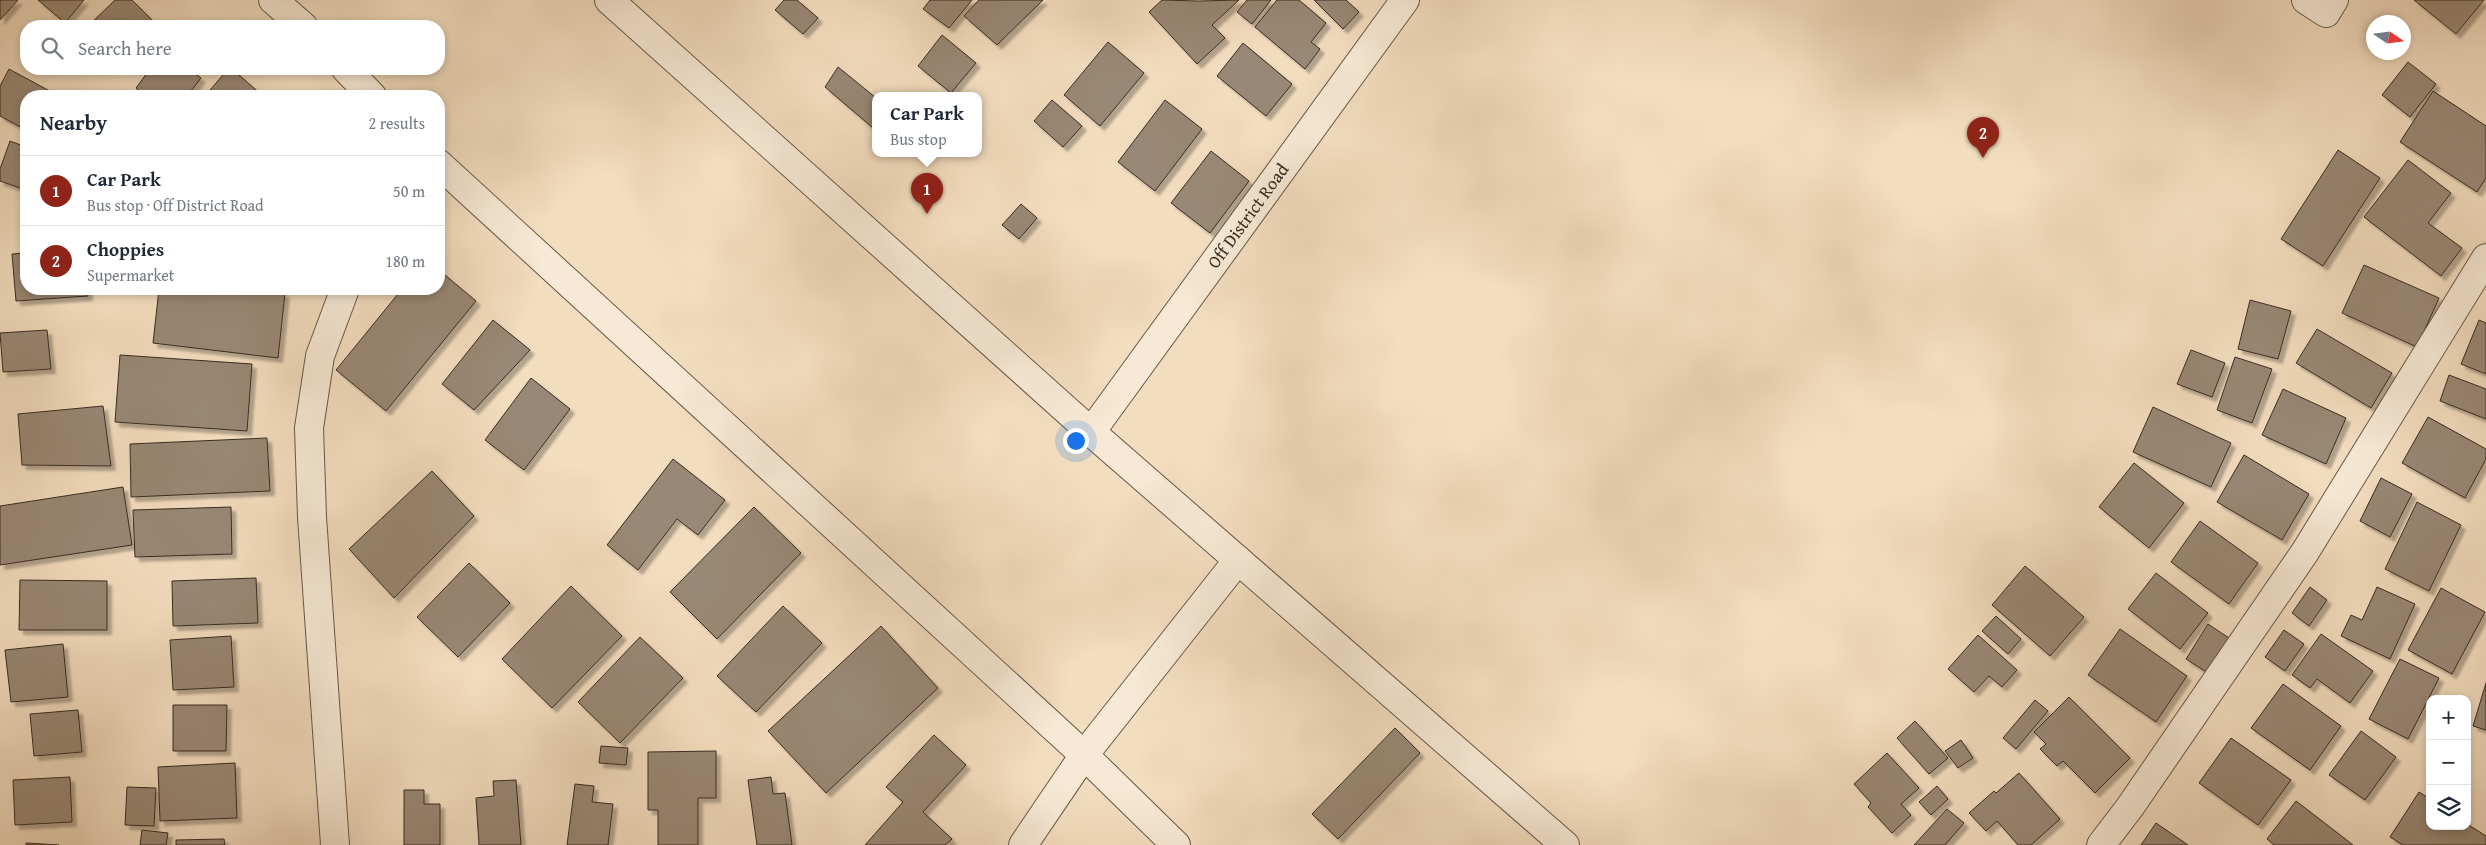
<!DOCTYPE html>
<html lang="en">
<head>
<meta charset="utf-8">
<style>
	:root { --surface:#fff; --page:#f2f2f3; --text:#1f2937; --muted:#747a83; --line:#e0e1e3; --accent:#8f2418 }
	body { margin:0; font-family:"Gentium Book Plus",serif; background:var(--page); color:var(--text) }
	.controls { position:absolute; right:15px; bottom:15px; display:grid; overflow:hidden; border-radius:10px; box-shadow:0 2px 8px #0003 }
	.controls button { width:45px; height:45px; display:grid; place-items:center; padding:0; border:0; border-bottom:1px solid var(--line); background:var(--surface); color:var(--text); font:25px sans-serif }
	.compass { position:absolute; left:2366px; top:15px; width:45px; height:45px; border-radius:50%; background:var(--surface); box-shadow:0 2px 8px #0003; rotate:103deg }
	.you { position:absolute; left:1075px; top:440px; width:18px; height:18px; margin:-12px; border:4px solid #fff; border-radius:50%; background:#1a73e8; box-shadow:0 0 0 8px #1a73e833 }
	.badge { display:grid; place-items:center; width:32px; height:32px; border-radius:50%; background:var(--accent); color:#fff; font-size:16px; font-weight:700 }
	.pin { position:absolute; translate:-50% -41px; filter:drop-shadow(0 1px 2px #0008) }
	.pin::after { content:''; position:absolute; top:26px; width:18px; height:15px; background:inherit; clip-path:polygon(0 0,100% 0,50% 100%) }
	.popup { position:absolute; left:872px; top:92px; width:110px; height:65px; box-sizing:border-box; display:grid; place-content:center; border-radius:10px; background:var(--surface); filter:drop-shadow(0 1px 4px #0005); font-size:16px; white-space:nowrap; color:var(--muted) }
	.popup b { font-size:19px; color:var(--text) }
	.popup::after { content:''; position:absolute; left:50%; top:100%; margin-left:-10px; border:10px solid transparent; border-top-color:var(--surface) }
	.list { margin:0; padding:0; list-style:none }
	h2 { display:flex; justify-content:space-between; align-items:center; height:65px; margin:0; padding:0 20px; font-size:21px }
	h2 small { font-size:16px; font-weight:400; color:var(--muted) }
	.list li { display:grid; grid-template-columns:32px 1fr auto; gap:15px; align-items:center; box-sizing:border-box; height:70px; padding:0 20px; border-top:1px solid var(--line) }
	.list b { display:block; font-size:19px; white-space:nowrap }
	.list p { margin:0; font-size:16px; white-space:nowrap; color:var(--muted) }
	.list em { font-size:16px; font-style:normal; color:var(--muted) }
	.icon { flex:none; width:28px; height:28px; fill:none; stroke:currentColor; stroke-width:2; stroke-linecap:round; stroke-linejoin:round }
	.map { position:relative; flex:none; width:2486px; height:845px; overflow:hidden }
	.search { position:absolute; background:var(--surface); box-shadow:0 2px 8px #0003; left:20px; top:20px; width:425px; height:55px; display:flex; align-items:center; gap:12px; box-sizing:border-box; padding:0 18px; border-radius:20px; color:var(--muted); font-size:19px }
	.panel { position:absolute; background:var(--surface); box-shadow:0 2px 8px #0003; left:20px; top:90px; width:425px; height:205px; border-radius:20px }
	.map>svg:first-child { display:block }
	.building { fill:#998874; stroke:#382c22; filter:url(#shadow) }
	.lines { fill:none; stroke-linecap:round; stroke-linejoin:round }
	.minor-casing { stroke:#675849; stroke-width:30 }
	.tertiary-casing { stroke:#675849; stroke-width:30 }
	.minor { stroke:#f7e9d5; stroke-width:28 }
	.tertiary { stroke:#f7e9d5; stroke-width:28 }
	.labels { text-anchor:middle; stroke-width:5; stroke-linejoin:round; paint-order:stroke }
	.street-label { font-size:18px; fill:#382c22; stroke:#f7e9d5 }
</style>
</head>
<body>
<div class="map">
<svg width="2486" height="845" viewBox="0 0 2486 845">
	<defs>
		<filter id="shadow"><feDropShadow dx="4.5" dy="4.5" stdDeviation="1" flood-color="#0004"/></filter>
	</defs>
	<rect width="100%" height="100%" fill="#f3ddbf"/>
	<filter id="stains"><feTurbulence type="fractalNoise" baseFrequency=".004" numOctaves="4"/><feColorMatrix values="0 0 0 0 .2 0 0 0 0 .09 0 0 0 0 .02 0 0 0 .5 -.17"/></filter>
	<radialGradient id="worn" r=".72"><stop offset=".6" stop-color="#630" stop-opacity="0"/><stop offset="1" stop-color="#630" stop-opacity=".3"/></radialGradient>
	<path class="building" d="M 0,0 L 18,0 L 0,20 Z
		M 38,0 L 84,0 L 65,23 Z
		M 115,0 L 132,0 L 158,26 L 88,26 Z
		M 784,0 L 797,0 L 818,18 L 803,34 L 775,10 Z
		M 930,0 L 972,0 L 949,28 L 923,9 Z
		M 979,0 L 1043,0 L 997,45 L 964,16 Z
		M 1162,0 L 1198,1 L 1239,0 L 1212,25 L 1225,38 L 1197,64 L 1149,12 Z
		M 1247,0 L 1271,0 L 1252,24 L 1237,12 Z
		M 1277,0 L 1299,0 L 1326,23 L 1311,42 L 1320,49 L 1305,69 L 1255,27 Z
		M 1314,0 L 1346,0 L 1359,12 L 1343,29 Z
		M 2414,0 L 2484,0 L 2456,34 Z
		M 942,35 L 976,63 L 951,93 L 918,66 Z
		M 1108,42 L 1144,73 L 1100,126 L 1064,95 Z
		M 1243,43 L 1292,84 L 1266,116 L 1217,76 Z
		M 2408,62 L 2436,84 L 2410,117 L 2382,95 Z
		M 838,67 L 876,98 L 876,124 L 873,128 L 825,87 Z
		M 9,69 L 59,96 L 26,96 L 26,130 L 0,116 L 0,86 Z
		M 150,69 L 188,69 L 201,78 L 187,96 L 146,96 L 136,88 Z
		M 228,69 L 232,69 L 263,96 L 205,96 Z
		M 2433,91 L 2486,126 L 2486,178 L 2477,192 L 2400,142 Z
		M 1052,100 L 1082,126 L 1063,147 L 1034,121 Z
		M 1165,100 L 1202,129 L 1155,191 L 1118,162 Z
		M 10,141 L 26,147 L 26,190 L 0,181 L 0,169 Z
		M 2338,150 L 2380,178 L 2323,266 L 2281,239 Z
		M 1211,151 L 1249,181 L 1210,233 L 1171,203 Z
		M 2408,160 L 2451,193 L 2428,223 L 2462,248 L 2441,276 L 2364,217 Z
		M 1021,204 L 1037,218 L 1019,239 L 1002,225 Z
		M 26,253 L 26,289 L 88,289 L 88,296 L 16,301 L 12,254 Z
		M 2364,265 L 2439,298 L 2417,347 L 2342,313 Z
		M 439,270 L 476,301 L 386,411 L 336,370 L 402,289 L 439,289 Z
		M 159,289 L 250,289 L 285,293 L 278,358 L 153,343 Z
		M 2250,300 L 2291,311 L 2278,359 L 2238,349 Z
		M 493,320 L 530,350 L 474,410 L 442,384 Z
		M 2479,320 L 2486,323 L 2486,374 L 2461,364 Z
		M 2317,329 L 2392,373 L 2371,408 L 2296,363 Z
		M 47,330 L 51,369 L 3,372 L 0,333 Z
		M 2191,350 L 2225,363 L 2212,397 L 2177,384 Z
		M 120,355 L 252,364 L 247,431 L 115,422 Z
		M 2235,357 L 2272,369 L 2252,423 L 2217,410 Z
		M 2449,375 L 2486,389 L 2486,419 L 2440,401 Z
		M 531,378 L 570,409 L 524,470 L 485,440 Z
		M 2283,389 L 2346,418 L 2326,464 L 2262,435 Z
		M 103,406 L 111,466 L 22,465 L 18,414 Z
		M 2153,407 L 2231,443 L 2211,487 L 2133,452 Z
		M 2428,417 L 2486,449 L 2486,459 L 2465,498 L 2402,463 Z
		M 267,438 L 270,491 L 131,497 L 130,444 Z
		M 2244,455 L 2309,494 L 2282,540 L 2217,502 Z
		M 673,459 L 725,500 L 698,535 L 677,519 L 638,570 L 607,545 Z
		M 2134,463 L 2184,503 L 2149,548 L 2099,507 Z
		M 432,471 L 474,516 L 394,598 L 349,549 Z
		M 2381,478 L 2412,494 L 2390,537 L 2360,521 Z
		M 123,487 L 132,545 L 0,565 L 0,506 Z
		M 2417,502 L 2461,525 L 2429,591 L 2385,569 Z
		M 231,507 L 232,554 L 135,557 L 133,510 Z
		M 754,507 L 801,553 L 717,639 L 670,592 Z
		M 2200,521 L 2258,563 L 2229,604 L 2171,562 Z
		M 469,563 L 510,603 L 458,657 L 417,617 Z
		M 2025,566 L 2084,617 L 2050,656 L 1992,605 Z
		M 2156,573 L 2208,613 L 2180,649 L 2128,609 Z
		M 256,578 L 258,623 L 173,626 L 172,581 Z
		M 20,580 L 107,581 L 107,630 L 19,630 Z
		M 571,586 L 622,636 L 552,708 L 502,659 Z
		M 2310,587 L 2327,600 L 2309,626 L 2292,613 Z
		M 2377,587 L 2415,604 L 2390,659 L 2341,636 L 2351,615 L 2362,620 Z
		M 2441,588 L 2485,612 L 2452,674 L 2408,650 Z
		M 783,606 L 822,643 L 756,712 L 717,676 Z
		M 1996,616 L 2021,639 L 2008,654 L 1982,631 Z
		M 2208,624 L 2229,638 L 2208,673 L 2186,659 Z
		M 881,626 L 938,688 L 826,793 L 768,731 Z
		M 2120,629 L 2187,676 L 2156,722 L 2088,675 Z
		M 2284,630 L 2304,644 L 2285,671 L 2265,657 Z
		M 2321,634 L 2373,671 L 2350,703 L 2317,679 L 2310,688 L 2292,675 Z
		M 1978,635 L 2017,670 L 2002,687 L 1989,676 L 1974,692 L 1948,669 Z
		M 231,636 L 234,687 L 173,690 L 170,640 Z
		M 640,637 L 683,678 L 620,743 L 578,702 Z
		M 63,644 L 68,697 L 11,702 L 5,650 Z
		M 2400,659 L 2439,678 L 2408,739 L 2369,719 Z
		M 2486,683 L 2486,730 L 2473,726 Z
		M 2283,684 L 2341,726 L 2310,770 L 2251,728 Z
		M 2069,697 L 2130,758 L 2095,793 L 2063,761 L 2057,766 L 2040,749 L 2046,744 L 2034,732 Z
		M 2035,700 L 2048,711 L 2016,749 L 2003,738 Z
		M 173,705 L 227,705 L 226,751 L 173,751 Z
		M 78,710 L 82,752 L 34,756 L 30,714 Z
		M 1915,721 L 1948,758 L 1929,774 L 1897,738 Z
		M 1395,728 L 1420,753 L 1338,839 L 1312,814 Z
		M 2361,731 L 2396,757 L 2365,800 L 2329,775 Z
		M 934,735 L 966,765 L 923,812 L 952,839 L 945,845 L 865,845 L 903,802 L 886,787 Z
		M 2231,738 L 2291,780 L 2258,825 L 2199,783 Z
		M 1961,740 L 1973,758 L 1958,768 L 1945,751 Z
		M 601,746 L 628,748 L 626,765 L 599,763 Z
		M 716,751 L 716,798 L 698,798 L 698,845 L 658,845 L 658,810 L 648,810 L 648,752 Z
		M 1887,753 L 1919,788 L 1901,804 L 1911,815 L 1892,833 L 1868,807 L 1871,803 L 1854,784 Z
		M 235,763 L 237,818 L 160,821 L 158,767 Z
		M 2019,773 L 2060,819 L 2031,845 L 2018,845 L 1997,821 L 1986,831 L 1969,813 L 1994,791 L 1996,793 Z
		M 70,777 L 72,822 L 15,825 L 13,780 Z
		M 771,777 L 773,794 L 785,793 L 792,845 L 757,845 L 748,780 Z
		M 516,780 L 521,845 L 479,845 L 476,798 L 494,796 L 493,781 Z
		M 575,784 L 594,786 L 592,802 L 613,804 L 608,845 L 567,845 Z
		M 1937,786 L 1948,799 L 1931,815 L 1919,802 Z
		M 127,787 L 156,788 L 154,826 L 125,825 Z
		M 404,790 L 424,790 L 424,804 L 440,804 L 440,845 L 404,845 Z
		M 2419,792 L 2430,799 L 2430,826 L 2467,826 L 2467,824 L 2486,836 L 2486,845 L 2403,845 L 2390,837 Z
		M 2296,801 L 2353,845 L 2274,845 L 2267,839 Z
		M 1947,809 L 1964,823 L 1945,845 L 1914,845 Z
		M 2156,823 L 2188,845 L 2141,845 Z
		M 142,830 L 168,833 L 166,845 L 140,845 Z
		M 224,839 L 225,845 L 176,845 L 176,840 Z
		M 26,843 L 59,845 L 26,845 Z"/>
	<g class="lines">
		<g class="minor-casing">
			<path id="minor" d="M 273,0 L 303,26
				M 2306,0 L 2326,13 L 2334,0
				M 346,69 L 372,96
				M 439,164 L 1084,755 L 1176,845
				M 1091,432 L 1405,0
				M 335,845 L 312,517 L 309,428 L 320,356 L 345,289
				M 1023,845 L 1084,755 L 1238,560
				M 2101,845 L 2130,807 L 2305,552 L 2486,258"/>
		</g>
		<g class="tertiary-casing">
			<path id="tertiary" d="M 609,0 L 1091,432 L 1565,845"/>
		</g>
		<use href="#minor" class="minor"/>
		<use href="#tertiary" class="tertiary"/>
	</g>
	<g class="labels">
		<g class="street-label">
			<text transform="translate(1248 216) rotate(-54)" y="6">Off District Road</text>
		</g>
	</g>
	<rect width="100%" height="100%" filter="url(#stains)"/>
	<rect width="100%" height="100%" fill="url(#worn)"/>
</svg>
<div class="controls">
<button>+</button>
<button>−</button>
<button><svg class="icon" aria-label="layers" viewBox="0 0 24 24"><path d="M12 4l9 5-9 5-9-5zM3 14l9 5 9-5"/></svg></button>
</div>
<svg class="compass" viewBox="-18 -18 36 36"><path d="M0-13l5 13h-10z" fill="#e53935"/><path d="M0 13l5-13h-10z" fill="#747a83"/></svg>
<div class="you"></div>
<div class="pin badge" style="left:927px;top:214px">1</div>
<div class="popup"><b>Car Park</b>Bus stop</div>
<div class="pin badge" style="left:1983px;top:158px">2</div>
<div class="search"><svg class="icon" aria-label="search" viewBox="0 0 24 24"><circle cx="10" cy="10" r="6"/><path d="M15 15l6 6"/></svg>Search here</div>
<section class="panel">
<h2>Nearby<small>2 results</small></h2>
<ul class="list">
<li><span class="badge">1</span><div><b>Car Park</b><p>Bus stop · Off District Road</p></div><em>50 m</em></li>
<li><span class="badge">2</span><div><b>Choppies</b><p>Supermarket</p></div><em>180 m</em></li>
</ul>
</section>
</div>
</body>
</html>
